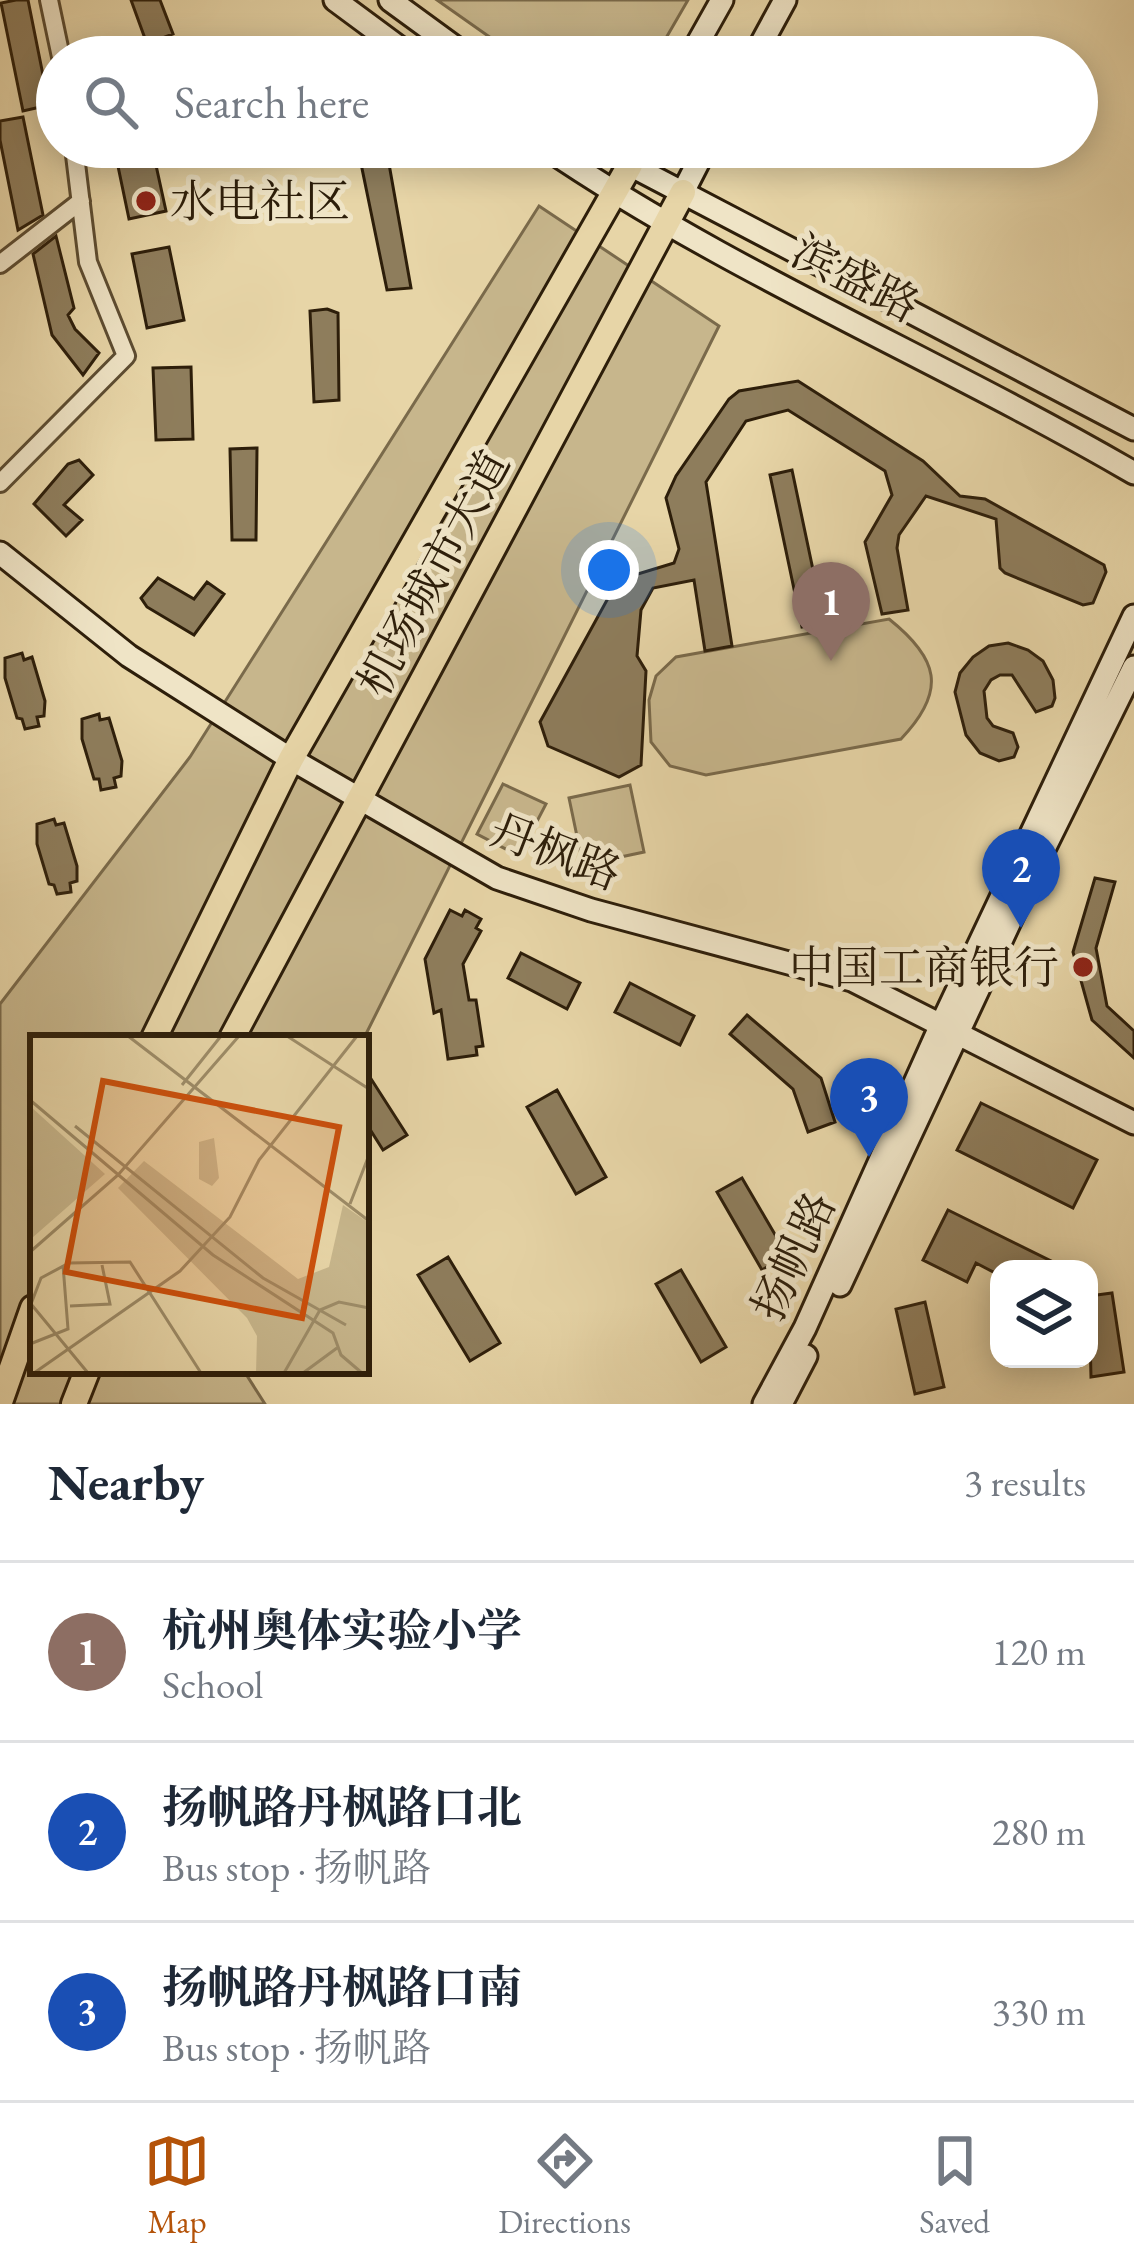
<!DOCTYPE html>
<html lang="en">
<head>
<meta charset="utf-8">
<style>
	:root { --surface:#fff; --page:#f6f6f7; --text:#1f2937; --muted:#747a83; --line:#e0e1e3; --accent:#b45309 }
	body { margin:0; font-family:"EB Garamond","Noto Serif SC",serif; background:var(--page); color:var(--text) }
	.controls { position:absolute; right:36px; bottom:36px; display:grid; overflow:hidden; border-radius:24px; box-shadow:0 6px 30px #0003 }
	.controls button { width:108px; height:108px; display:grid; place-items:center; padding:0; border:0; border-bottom:3px solid var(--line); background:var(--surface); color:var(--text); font:60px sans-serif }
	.you { position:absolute; left:609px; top:570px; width:42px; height:42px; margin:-30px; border:9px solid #fff; border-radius:50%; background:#1a73e8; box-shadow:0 0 0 18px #1a73e833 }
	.badge { display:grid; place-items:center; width:78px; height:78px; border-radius:50%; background:var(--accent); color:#fff; font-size:39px; font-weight:700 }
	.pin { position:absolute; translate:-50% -99px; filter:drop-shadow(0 3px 6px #0008) }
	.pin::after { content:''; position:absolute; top:63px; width:42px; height:36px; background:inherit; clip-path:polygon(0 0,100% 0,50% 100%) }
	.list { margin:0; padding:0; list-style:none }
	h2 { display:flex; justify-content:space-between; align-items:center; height:156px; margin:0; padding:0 48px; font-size:51px }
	h2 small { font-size:39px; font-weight:400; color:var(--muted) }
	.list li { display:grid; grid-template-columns:78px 1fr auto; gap:36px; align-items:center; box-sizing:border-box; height:180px; padding:0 48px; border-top:3px solid var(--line) }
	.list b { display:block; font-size:45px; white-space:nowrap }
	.list p { margin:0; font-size:39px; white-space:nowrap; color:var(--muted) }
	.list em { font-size:39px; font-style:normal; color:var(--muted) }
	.icon { flex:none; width:66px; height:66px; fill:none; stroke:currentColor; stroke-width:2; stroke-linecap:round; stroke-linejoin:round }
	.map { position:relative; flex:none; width:1134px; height:1404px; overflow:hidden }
	.search { position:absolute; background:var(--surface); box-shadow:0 6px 30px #0003; left:36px; right:36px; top:36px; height:132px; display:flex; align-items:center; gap:30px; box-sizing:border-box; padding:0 42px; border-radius:66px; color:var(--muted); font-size:45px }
	.sheet { height:696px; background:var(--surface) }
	nav { display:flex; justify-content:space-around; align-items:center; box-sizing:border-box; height:168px; border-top:3px solid var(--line); background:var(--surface); font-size:33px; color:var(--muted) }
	nav a { display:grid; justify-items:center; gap:6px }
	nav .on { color:var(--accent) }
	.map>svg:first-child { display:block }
	.green { fill:#c7b68c; stroke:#7a6a4b; stroke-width:3 }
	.building { fill:#8e7d5c; stroke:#2d1e0a; stroke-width:3 }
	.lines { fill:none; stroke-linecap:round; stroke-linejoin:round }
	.street-casing { stroke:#5c4c31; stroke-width:22 }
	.secondary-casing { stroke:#2d1e0a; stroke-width:27 }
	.primary-casing { stroke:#2d1e0a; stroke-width:30 }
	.street { stroke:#efe4c6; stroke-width:16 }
	.secondary { stroke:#efe4c6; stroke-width:21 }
	.primary { stroke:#e7d5a7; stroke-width:24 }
	.poi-dot { fill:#8f2418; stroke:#efe4c6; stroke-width:4.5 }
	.labels { text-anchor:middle; stroke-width:10; stroke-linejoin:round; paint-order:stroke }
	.poi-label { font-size:45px; fill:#2d1e0a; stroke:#efe4c6; text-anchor:start }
	.street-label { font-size:45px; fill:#2d1e0a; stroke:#efe4c6 }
	.inset-road { fill:none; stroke:#9d8c68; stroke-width:3 }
	.view { fill:#cc500c; fill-opacity:0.15; stroke:#cc500c; stroke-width:6 }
	.inset-edge { fill:none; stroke:#2d1e0a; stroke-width:6 }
</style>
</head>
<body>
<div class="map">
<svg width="1134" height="1404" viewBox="0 0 1134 1404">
	<rect width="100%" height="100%" fill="#e7d5a7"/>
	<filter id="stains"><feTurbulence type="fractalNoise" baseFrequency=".00167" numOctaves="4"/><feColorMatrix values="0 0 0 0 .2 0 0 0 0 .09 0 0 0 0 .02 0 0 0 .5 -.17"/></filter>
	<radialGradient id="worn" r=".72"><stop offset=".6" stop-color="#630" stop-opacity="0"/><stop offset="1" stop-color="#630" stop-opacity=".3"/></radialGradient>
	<path class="green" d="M 437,0 L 688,0 L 655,57 L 518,57 Z
		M 539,206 L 719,326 L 364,1038 L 33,1038 L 33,1371 L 244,1371 L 265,1404 L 0,1404 L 0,1004 L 190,757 Z
		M 889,619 C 938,658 948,690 901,739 L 706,775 L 670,766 L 651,742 L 649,700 L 656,676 L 676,657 Z
		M 503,784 L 546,804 L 519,856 L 477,834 Z
		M 630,785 L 644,852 L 583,865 L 569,798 Z"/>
	<path class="building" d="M 16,0 L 28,0 L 49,105 L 23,111 L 1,3 Z
		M 131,0 L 160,0 L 173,34 L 147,44 Z
		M 23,117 L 43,215 L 18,230 L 0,140 L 0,121 Z
		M 114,147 L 152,147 L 166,211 L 129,219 Z
		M 386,147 L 411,288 L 387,290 L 358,149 Z
		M 56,236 L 74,308 L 68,315 L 75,329 L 99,353 L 83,375 L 52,335 L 33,254 Z
		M 169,247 L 184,320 L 147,328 L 132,254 Z
		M 327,309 L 338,313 L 339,400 L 314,402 L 310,311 Z
		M 191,367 L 193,439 L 156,440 L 153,368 Z
		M 798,381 L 923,461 L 960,496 L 985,499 L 1104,565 L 1106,572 L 1093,603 L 1083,605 L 1005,573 L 1000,568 L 996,519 L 926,496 L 899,535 L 897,548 L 908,610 L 882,614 L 865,542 L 892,495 L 885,471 L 788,410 L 746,421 L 706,482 L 732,646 L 705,651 L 694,580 L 653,588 L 641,610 L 637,656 L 646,671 L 641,765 L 619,777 L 548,746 L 540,722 L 618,580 L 674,563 L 679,549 L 666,498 L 676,476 L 729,399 L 739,391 Z
		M 257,448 L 256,540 L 232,540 L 230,449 Z
		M 79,460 L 93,475 L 64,505 L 82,520 L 66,536 L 34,504 L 68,464 Z
		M 792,470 L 824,622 L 802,627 L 770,475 Z
		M 158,578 L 194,599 L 207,582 L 224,594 L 194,635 L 147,607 L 141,598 Z
		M 1008,643 L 1028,650 L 1043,661 L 1053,680 L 1055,698 L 1052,706 L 1036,712 L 1012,675 L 1000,675 L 991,680 L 984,691 L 987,718 L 993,726 L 1013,733 L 1018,747 L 1014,757 L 999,761 L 980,753 L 966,735 L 955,692 L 960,673 L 973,657 L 989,646 Z
		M 22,653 L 24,660 L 32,657 L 45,701 L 44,716 L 37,717 L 39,726 L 25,729 L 22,719 L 17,718 L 5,678 L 5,658 Z
		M 99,714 L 100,720 L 109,718 L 122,761 L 121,776 L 114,778 L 116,787 L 101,790 L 99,779 L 94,779 L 82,739 L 82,719 Z
		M 54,819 L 56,825 L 64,823 L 77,866 L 77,881 L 70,883 L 71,892 L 57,894 L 54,885 L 49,884 L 37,844 L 37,824 Z
		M 1095,878 L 1115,882 L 1096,948 L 1107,1006 L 1134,1031 L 1134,1058 L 1092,1020 L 1073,952 Z
		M 450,910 L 462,916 L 465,910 L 481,919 L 476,928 L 481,931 L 463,964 L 469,1000 L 476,1000 L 483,1046 L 476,1047 L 477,1055 L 448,1059 L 441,1010 L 434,1013 L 425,959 Z
		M 521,953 L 580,983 L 567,1009 L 508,978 Z
		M 630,983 L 694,1016 L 680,1045 L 615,1012 Z
		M 747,1015 L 821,1078 L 835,1122 L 808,1132 L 793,1089 L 730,1034 Z
		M 366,1071 L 407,1135 L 383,1150 L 366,1123 Z
		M 557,1090 L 606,1177 L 576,1194 L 527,1107 Z
		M 981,1103 L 1097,1160 L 1073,1208 L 957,1150 Z
		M 742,1178 L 787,1255 L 762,1270 L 717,1192 Z
		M 948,1210 L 1051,1261 L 1047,1269 L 999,1269 L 999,1275 L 976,1263 L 967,1282 L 923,1260 Z
		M 448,1257 L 500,1343 L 470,1361 L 418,1275 Z
		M 681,1270 L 726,1347 L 701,1362 L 656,1284 Z
		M 1112,1293 L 1124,1372 L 1091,1377 L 1089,1296 Z
		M 925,1302 L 944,1387 L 915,1394 L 896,1309 Z"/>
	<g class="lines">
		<g class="street-casing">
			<path id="street" d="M 49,0 L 61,57
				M 0,264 L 81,201
				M 0,483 L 126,356 L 88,262 L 74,147"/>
		</g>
		<g class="secondary-casing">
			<path id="secondary" d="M 335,0 L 412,57
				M 390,0 L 468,57
				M 690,57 L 722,0
				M 754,57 L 785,0
				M 545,147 C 730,273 940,360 1134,473
				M 603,147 L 630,165 L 1134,429
				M 683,192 L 706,147
				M 0,553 L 129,656 L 291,759 L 497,878 L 591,910 L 852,980 L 1134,1123
				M 840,1285 L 1043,851 L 1134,667
				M 764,1404 L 805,1328 L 940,1027 L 1134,616
				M 781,1404 L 806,1356"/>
		</g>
		<g class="primary-casing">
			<path id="primary" d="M 154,1038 L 291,759 L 630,165
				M 232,1038 L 683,192
				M 0,1402 L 33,1308
				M 74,1404 L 87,1371"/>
		</g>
		<use href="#street" class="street"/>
		<use href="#secondary" class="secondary"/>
		<use href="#primary" class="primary"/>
	</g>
	<g class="poi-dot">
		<circle cx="146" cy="201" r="12"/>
		<circle cx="1083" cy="967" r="12"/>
	</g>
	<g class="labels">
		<g class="poi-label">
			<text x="170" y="217">水电社区</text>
			<text x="1059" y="983" text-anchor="end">中国工商银行</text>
		</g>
		<g class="street-label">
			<text transform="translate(856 278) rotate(27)" y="16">滨盛路</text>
			<text transform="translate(433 573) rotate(-62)" y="16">机场城市大道</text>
			<text transform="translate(556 851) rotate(21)" y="16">丹枫路</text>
			<text transform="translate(793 1256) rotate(-65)" y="16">扬帆路</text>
		</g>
	</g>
	<g transform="translate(30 1035)">
		<rect width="339" height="339" fill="#e7d5a7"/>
		<path d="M 0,71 L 75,139 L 2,203 L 0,203 ZM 184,103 L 189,143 L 182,151 L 169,144 L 169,107 ZM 114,126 L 268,244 L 299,232 L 313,170 L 339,188 L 339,338 L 226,338 L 227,301 L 217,283 L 88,153 Z" fill="#c7b68c"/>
		<path class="inset-road" d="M 98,1 L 339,186M 257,1 L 339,54M 152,50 L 191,1M 0,65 L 183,220 L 303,298 L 311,320 L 332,338M 45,91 L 233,243 L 316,290M 320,169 L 339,120M 0,217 L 88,140 L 209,1M 40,271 L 80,269 L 72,230M 0,309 L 38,294 L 33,230M 4,338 L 150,236 L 200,182 L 229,125 L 327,1M 58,338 L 1,269 L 11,243 L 39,228 L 100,227 L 171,338M 254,338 L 290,275 L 309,267 L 339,273M 273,338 L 307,313"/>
		<path class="view" d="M 73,46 L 309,92 L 272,283 L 36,237 Z"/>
		<rect width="339" height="339" class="inset-edge"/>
	</g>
	<rect width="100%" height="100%" filter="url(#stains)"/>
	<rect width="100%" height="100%" fill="url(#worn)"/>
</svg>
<div class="controls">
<button><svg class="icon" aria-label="layers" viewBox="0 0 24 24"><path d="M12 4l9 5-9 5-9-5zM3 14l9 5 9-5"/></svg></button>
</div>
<div class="you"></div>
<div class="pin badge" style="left:831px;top:661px;background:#8d6e63">1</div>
<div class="pin badge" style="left:1021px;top:928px;background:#1a4fb4">2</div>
<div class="pin badge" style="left:869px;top:1157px;background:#1a4fb4">3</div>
<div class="search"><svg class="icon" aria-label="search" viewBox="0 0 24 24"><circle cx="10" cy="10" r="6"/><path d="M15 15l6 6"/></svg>Search here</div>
</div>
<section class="sheet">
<h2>Nearby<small>3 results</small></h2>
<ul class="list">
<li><span class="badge" style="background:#8d6e63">1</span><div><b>杭州奥体实验小学</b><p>School</p></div><em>120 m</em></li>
<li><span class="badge" style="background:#1a4fb4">2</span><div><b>扬帆路丹枫路口北</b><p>Bus stop · 扬帆路</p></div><em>280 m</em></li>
<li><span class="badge" style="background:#1a4fb4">3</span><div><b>扬帆路丹枫路口南</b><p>Bus stop · 扬帆路</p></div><em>330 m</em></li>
</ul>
</section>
<nav>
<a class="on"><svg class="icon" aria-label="map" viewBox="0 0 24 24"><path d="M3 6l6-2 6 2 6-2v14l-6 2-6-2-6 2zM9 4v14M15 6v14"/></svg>Map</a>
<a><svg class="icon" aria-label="directions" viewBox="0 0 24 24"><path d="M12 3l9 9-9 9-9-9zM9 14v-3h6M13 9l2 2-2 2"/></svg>Directions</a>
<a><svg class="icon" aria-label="saved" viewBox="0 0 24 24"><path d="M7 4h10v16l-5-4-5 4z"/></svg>Saved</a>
</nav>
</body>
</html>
